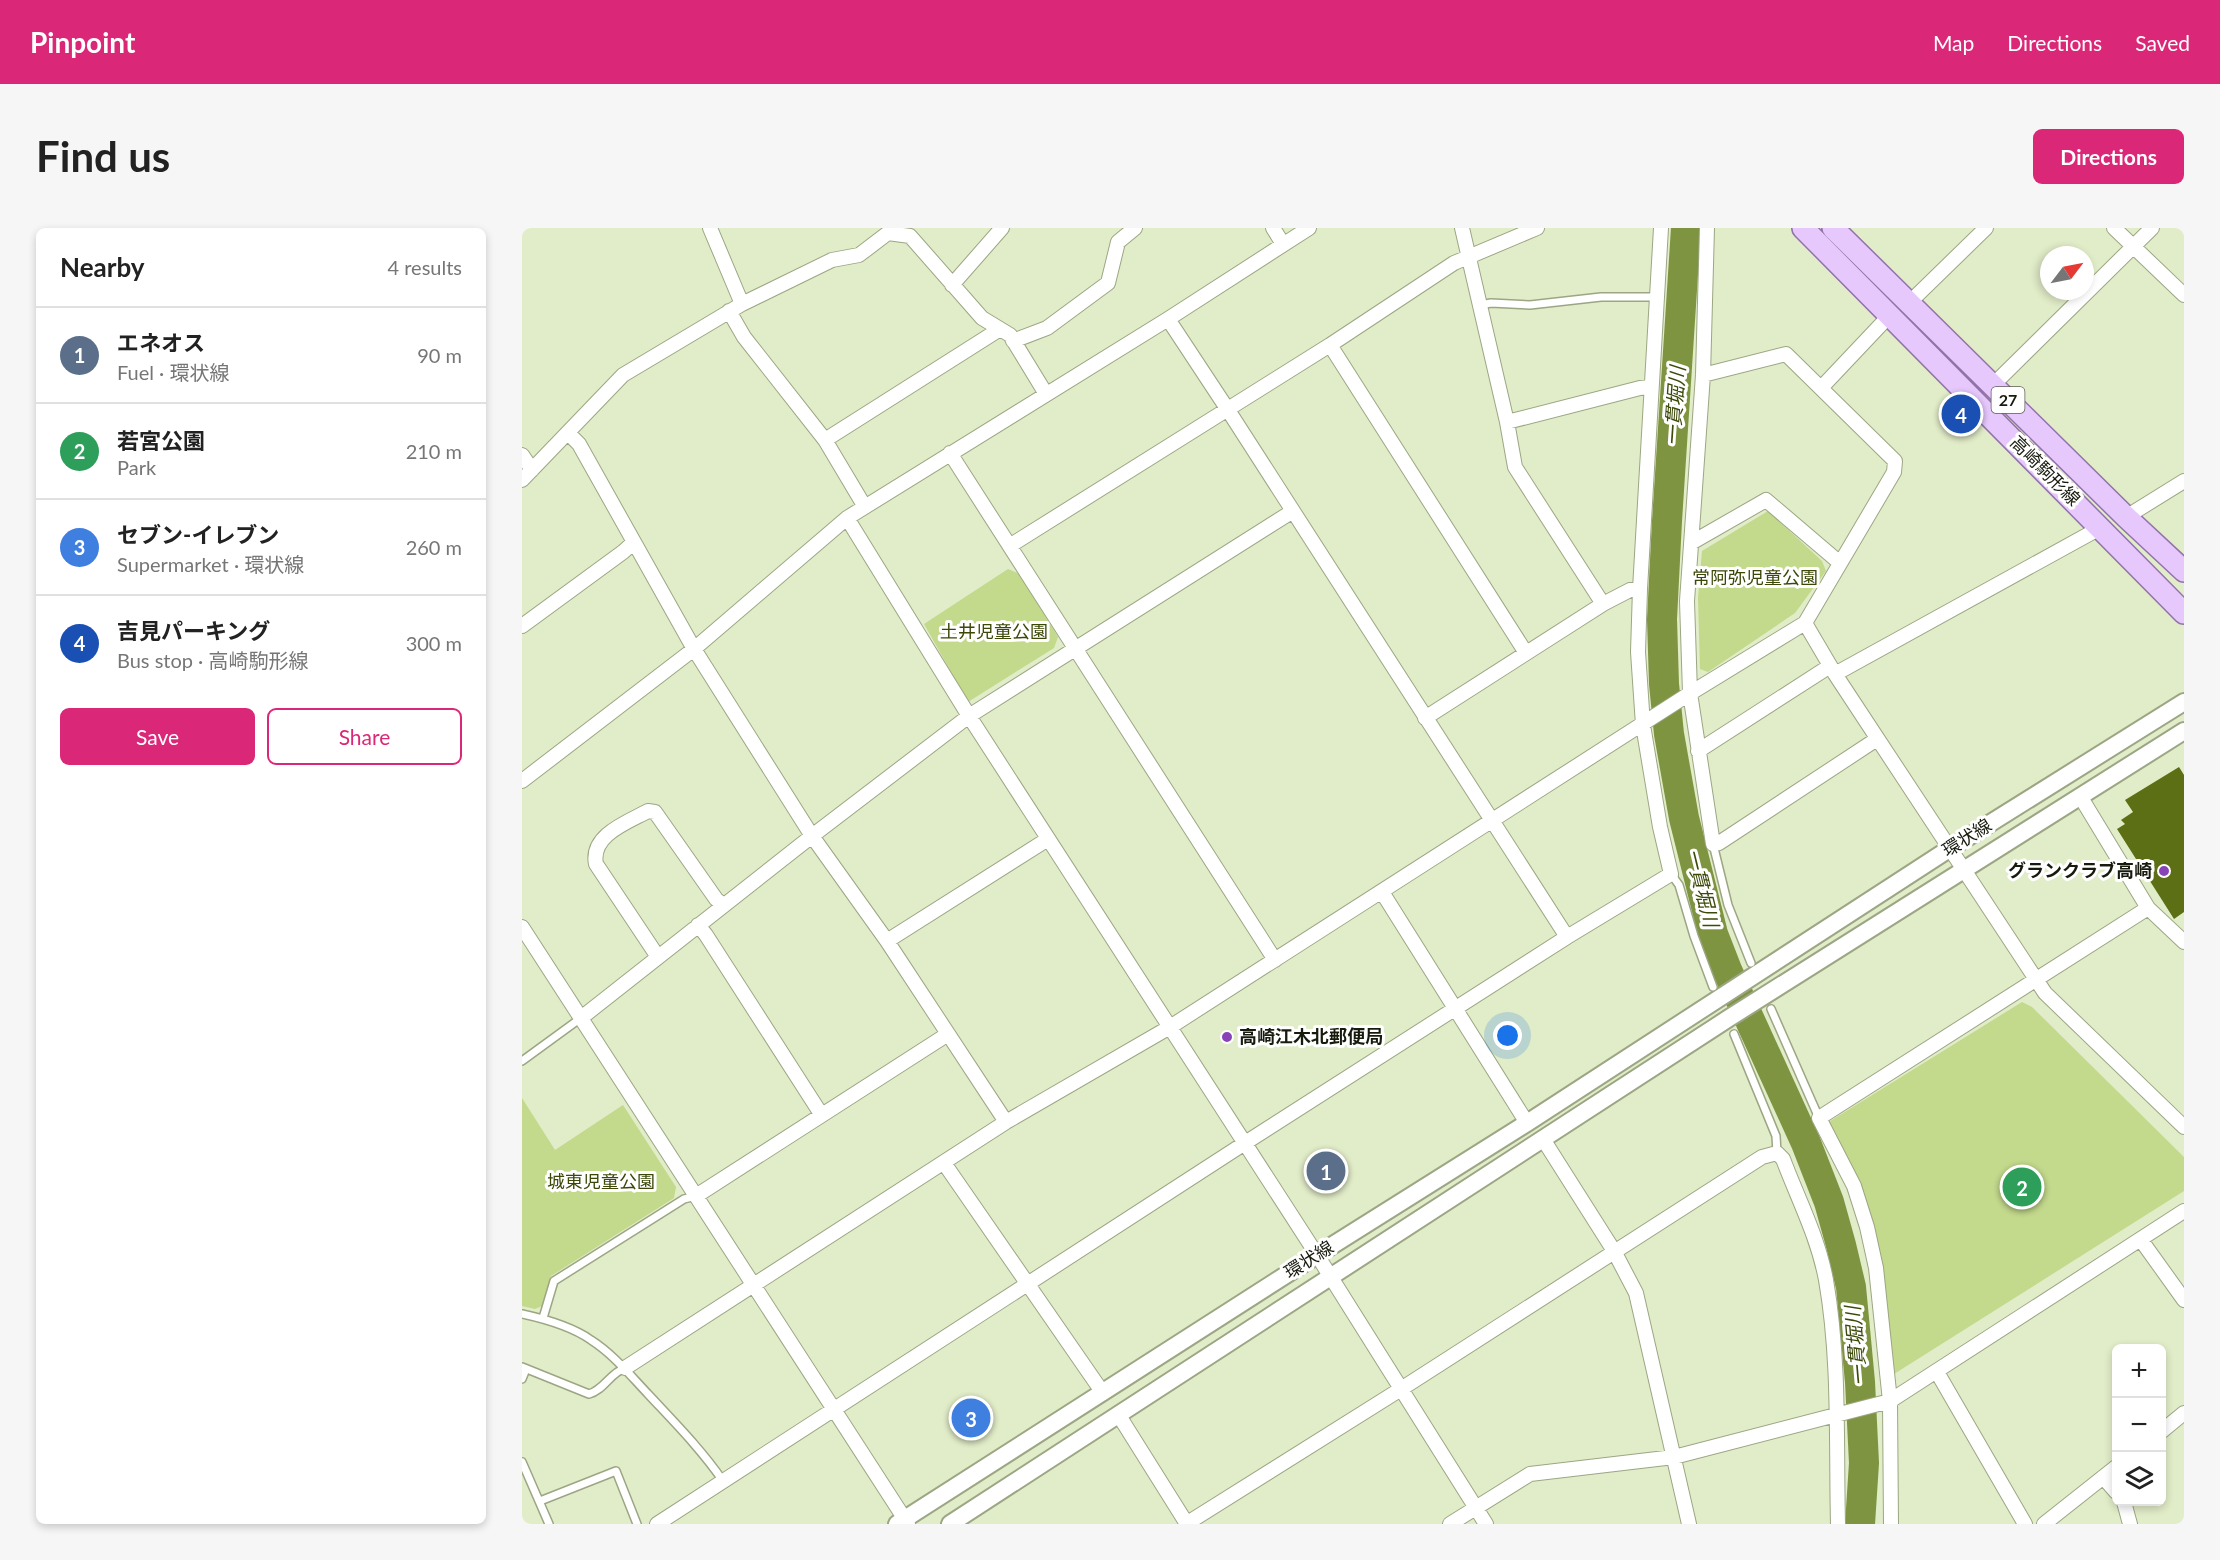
<!DOCTYPE html>
<html lang="en">
<head>
<meta charset="utf-8">
<style>
	:root { --surface:#fff; --page:#f6f6f6; --text:#222; --muted:#767676; --line:#e0e0e0; --accent:#db2777 }
	body { margin:0; font-family:Lato,"Noto Sans JP",sans-serif; background:var(--page); color:var(--text) }
	.controls { position:absolute; right:18px; bottom:18px; display:grid; overflow:hidden; border-radius:9px; box-shadow:0 3px 9px #0003 }
	.controls button { width:54px; height:54px; display:grid; place-items:center; padding:0; border:0; border-bottom:2px solid var(--line); background:var(--surface); color:var(--text); font:30px sans-serif }
	.compass { position:absolute; left:1518px; top:18px; width:54px; height:54px; border-radius:50%; background:var(--surface); box-shadow:0 3px 9px #0003; rotate:58deg }
	.you { position:absolute; left:986px; top:808px; width:21px; height:21px; margin:-15px; border:4px solid #fff; border-radius:50%; background:#1a73e8; box-shadow:0 0 0 9px #1a73e833 }
	.badge { display:grid; place-items:center; width:39px; height:39px; border-radius:50%; background:var(--accent); color:#fff; font-size:20px; font-weight:700 }
	.pin { position:absolute; translate:-50% -50%; border:3px solid #fff; box-shadow:0 2px 6px #0006 }
	.list { margin:0; padding:0; list-style:none }
	h2 { display:flex; justify-content:space-between; align-items:center; height:78px; margin:0; padding:0 24px; font-size:26px }
	h2 small { font-size:20px; font-weight:400; color:var(--muted) }
	.list li { display:grid; grid-template-columns:39px 1fr auto; gap:18px; align-items:center; box-sizing:border-box; height:96px; padding:0 24px; border-top:2px solid var(--line) }
	.list b { display:block; font-size:22px; white-space:nowrap }
	.list p { margin:0; font-size:20px; white-space:nowrap; color:var(--muted) }
	.list em { font-size:20px; font-style:normal; color:var(--muted) }
	.actions { display:flex; gap:12px; padding:18px 24px }
	.actions a { flex:1; padding:14px 0; border:2px solid var(--accent); border-radius:9px; text-align:center; font-size:21px; color:var(--accent) }
	.actions .main { background:var(--accent); color:#fff }
	.icon { flex:none; width:33px; height:33px; fill:none; stroke:currentColor; stroke-width:2; stroke-linecap:round; stroke-linejoin:round }
	.map { position:relative; flex:none; width:1662px; height:1296px; overflow:hidden; border-radius:9px }
	header { display:flex; align-items:center; gap:36px; box-sizing:border-box; height:84px; padding:0 30px; background:var(--accent); color:#fff }
	header strong { font-size:28px }
	nav { display:flex; gap:33px; margin-inline-start:auto; font-size:21px }
	.intro { display:flex; align-items:center; justify-content:space-between; box-sizing:border-box; height:144px; padding:0 36px }
	h1 { margin:0; font-size:42px }
	.button { padding:15px 27px; border-radius:9px; background:var(--accent); color:#fff; font-size:21px; font-weight:700 }
	main { display:flex; gap:36px; padding:0 36px }
	aside { flex:1; background:var(--surface); border-radius:9px; box-shadow:0 3px 9px #0003 }
	.map>svg:first-child { display:block }
	.green { fill:#c3d98c }
	.lines { fill:none; stroke-linecap:round; stroke-linejoin:round }
	.river { stroke:#7f9440; stroke-width:30 }
	.building { fill:#5c6f14 }
	.service-casing { stroke:#9ca684; stroke-width:10 }
	.minor-casing { stroke:#9ca684; stroke-width:16 }
	.tertiary-casing { stroke:#9ca684; stroke-width:20 }
	.primary-casing { stroke:#9273a9; stroke-width:24 }
	.service { stroke:#fff; stroke-width:7 }
	.minor { stroke:#fff; stroke-width:14 }
	.tertiary { stroke:#fff; stroke-width:16 }
	.primary { stroke:#e6c8fd; stroke-width:21 }
	.poi-dot { fill:#8843b7; stroke:#fff; stroke-width:2 }
	.labels { text-anchor:middle; stroke-width:6; stroke-linejoin:round; paint-order:stroke }
	.shield { fill:#fff; stroke:#5d5f56; stroke-width:1.5 }
	.shield-label { font-size:16px; font-weight:bold; fill:#171b0e }
	.street-label { font-size:18px; fill:#171b0e; stroke:#fff }
	.park-label { font-size:18px; fill:#3b4807; stroke:#fff }
	.poi-label { font-size:18px; font-weight:bold; fill:#171b0e; stroke:#fff; text-anchor:end }
	.water-label { font-size:20px; font-style:italic; fill:#3c4a09; stroke:#fff }
</style>
</head>
<body>
<header>
<strong>Pinpoint</strong>
<nav><a>Map</a><a>Directions</a><a>Saved</a></nav>
</header>
<div class="intro"><h1>Find us</h1><a class="button">Directions</a></div>
<main>
<aside>
<h2>Nearby<small>4 results</small></h2>
<ul class="list">
<li><span class="badge" style="background:#5c6f8a">1</span><div><b>エネオス</b><p>Fuel · 環状線</p></div><em>90 m</em></li>
<li><span class="badge" style="background:#2e9e5b">2</span><div><b>若宮公園</b><p>Park</p></div><em>210 m</em></li>
<li><span class="badge" style="background:#3f7fe0">3</span><div><b>セブン-イレブン</b><p>Supermarket · 環状線</p></div><em>260 m</em></li>
<li><span class="badge" style="background:#1a4fb4">4</span><div><b>吉見パーキング</b><p>Bus stop · 高崎駒形線</p></div><em>300 m</em></li>
</ul>
<div class="actions"><a class="main">Save</a><a>Share</a></div>
</aside>
<div class="map">
<svg width="1662" height="1296" viewBox="0 0 1662 1296">
	<rect width="100%" height="100%" fill="#e1ecc8"/>
	<path class="green" d="M 1246,283 L 1300,333 L 1304,343 L 1273,385 L 1186,444 L 1178,441 L 1176,370 L 1180,323 Z
		M 486,341 L 498,346 L 536,409 L 532,420 L 446,474 L 402,396 Z
		M 1500,774 L 1510,779 L 1662,929 L 1662,963 L 1372,1146 L 1365,1097 L 1360,1040 L 1305,895 Z
		M 0,870 L 33,922 L 101,877 L 154,959 L 152,970 L 29,1048 L 20,1078 L 13,1081 L 0,1078 Z"/>
	<g class="lines">
		<path class="river" d="M 1164,0 L 1145,293 L 1140,391 L 1142,456 L 1147,506 L 1162,590 L 1191,706 L 1205,742 L 1284,915 L 1307,974 L 1319,1017 L 1329,1059 L 1338,1154 L 1342,1235 L 1338,1296"/>
	</g>
	<path class="building" d="M 1657,539 L 1662,547 L 1662,684 L 1652,691 L 1595,601 L 1603,596 L 1599,592 L 1611,584 L 1603,572 Z"/>
	<g class="lines">
		<g class="service-casing">
			<path id="service" d="M 958,77 L 969,75 L 1008,77 L 1079,69 L 1135,69
				M 1191,616 L 1206,677 L 1229,735
				M 1149,646 L 1157,657 L 1172,708 L 1191,759
				M 1249,781 L 1297,890
				M 1212,806 L 1254,908 L 1255,925
				M 0,833 L 59,790
				M 0,1086 C 23,1091 49,1098 69,1112 C 91,1126 108,1147 126,1166 C 152,1194 179,1221 201,1253
				M 21,1090 L 32,1053 L 162,971 L 174,968
				M 0,1139 L 67,1166 C 82,1162 88,1145 103,1140
				M 0,1151 L 4,1141
				M 0,1234 L 27,1296
				M 18,1273 L 94,1243 L 115,1296"/>
		</g>
		<g class="minor-casing">
			<path id="minor" d="M 751,0 L 761,16
				M 940,0 L 985,194 L 993,239 L 1081,376
				M 1185,0 L 1181,147 L 1165,373 L 1168,465 L 1191,616 L 1197,615 L 1355,511
				M 1592,0 L 1662,67
				M 430,57 L 480,0
				M 220,76 L 310,32 L 337,27 L 366,5 L 388,8 L 460,90 L 488,107 L 524,166
				M 1386,76 L 1464,0
				M 207,83 L 222,109 L 303,212 L 343,279
				M 646,91 L 706,182 L 1045,709
				M 491,113 L 525,100 L 586,55 L 596,14 L 613,0
				M 808,117 L 1004,425
				M 1471,157 L 1630,0
				M 1299,160 L 1368,87
				M 985,194 L 1118,160 L 1129,159
				M 46,205 L 57,216 L 172,421 L 290,608 L 365,713 L 484,894
				M 303,212 L 478,101
				M 428,225 L 753,732
				M 0,227 L 10,242
				M 0,252 L 101,147 L 220,76 L 188,0
				M 1604,289 L 1662,253
				M 325,290 L 447,488 L 795,1027 L 964,1296
				M 1169,315 L 1244,272 L 1318,335
				M 489,317 L 808,117 L 932,35 L 1015,0
				M 1283,395 L 1313,446 L 1523,765 L 1662,899
				M 0,398 L 101,324 L 111,315
				M 1313,446 L 1578,300
				M 903,490 L 1081,376 L 1108,362 L 1118,361
				M 1176,523 L 1308,438
				M 0,553 L 172,421 L 325,290 L 646,91 L 787,0
				M 1558,568 L 1626,680 L 1662,714
				M 860,664 L 1005,895
				M 176,697 L 184,707 L 299,886
				M 0,699 L 386,1296
				M 365,713 L 526,611
				M 136,729 L 74,636 C 68,607 106,594 126,583 L 133,584 L 194,671 L 201,677
				M 59,790 L 290,608 L 447,488 L 771,283
				M 1021,911 L 1092,1023 L 1114,1065 L 1167,1296
				M 422,935 L 581,1165
				M 174,968 L 426,806
				M 1619,1012 L 1662,1072
				M 103,1140 L 484,894 L 648,799 L 1167,466 L 1283,395 L 1372,244 L 1373,233 L 1264,126 L 1181,147
				M 1415,1144 L 1503,1296
				M 596,1186 L 665,1296
				M 1640,1203 L 1662,1185
				M 1581,1249 L 1594,1264
				M 1602,1274 L 1608,1296
				M 135,1296 L 723,915 L 1045,709 L 1149,646 L 1138,599 L 1121,497 L 1116,424 L 1118,361 L 1139,0
				M 664,1296 L 879,1161 L 1240,929 L 1255,925 L 1261,931 C 1276,971 1296,1009 1304,1052 C 1318,1132 1314,1215 1316,1296
				M 928,1296 L 1008,1246 L 1152,1229 L 1368,1173 L 1662,983
				M 1369,1296 L 1368,1173 L 1354,1040 L 1345,999 L 1332,958 L 1297,890 L 1626,680
				M 1522,1296 L 1594,1239"/>
		</g>
		<g class="tertiary-casing">
			<path id="tertiary" d="M 375,1296 L 795,1027 L 1005,895 L 1427,621 L 1662,474
				M 428,1296 L 1207,790 L 1662,503"/>
		</g>
		<g class="primary-casing">
			<path id="primary" d="M 1281,0 L 1662,385
				M 1311,0 L 1604,289 L 1662,343"/>
		</g>
		<use href="#service" class="service"/>
		<use href="#minor" class="minor"/>
		<use href="#tertiary" class="tertiary"/>
		<use href="#primary" class="primary"/>
	</g>
	<g class="poi-dot">
		<circle cx="1642" cy="643" r="6"/>
		<circle cx="705" cy="809" r="6"/>
	</g>
	<g class="labels">
		<rect class="shield" x="1469.5" y="159" width="33" height="26" rx="4.5"/>
		<g class="shield-label">
			<text x="1486" y="178">27</text>
		</g>
		<g class="street-label">
			<text transform="translate(1523 243) rotate(45)" y="6">高崎駒形線</text>
			<text transform="translate(1445 610) rotate(-32)" y="6">環状線</text>
			<text transform="translate(787 1032) rotate(-32)" y="6">環状線</text>
		</g>
		<g class="park-label">
			<text x="1233" y="356">常阿弥児童公園</text>
			<text x="472" y="410">土井児童公園</text>
			<text x="79" y="960">城東児童公園</text>
		</g>
		<g class="poi-label">
			<text x="1630" y="649">グランクラブ高崎</text>
			<text x="717" y="815" text-anchor="start">高崎江木北郵便局</text>
		</g>
		<g class="water-label">
			<text transform="translate(1153 178) rotate(-86)" y="7">一貫堀川</text>
			<text transform="translate(1180 660) rotate(76)" y="7">一貫堀川</text>
			<text transform="translate(1334 1118) rotate(-95)" y="7">一貫堀川</text>
		</g>
	</g>
</svg>
<div class="controls">
<button>+</button>
<button>−</button>
<button><svg class="icon" aria-label="layers" viewBox="0 0 24 24"><path d="M12 4l9 5-9 5-9-5zM3 14l9 5 9-5"/></svg></button>
</div>
<svg class="compass" viewBox="-18 -18 36 36"><path d="M0-13l5 13h-10z" fill="#e53935"/><path d="M0 13l5-13h-10z" fill="#767676"/></svg>
<div class="you"></div>
<div class="pin badge" style="left:804px;top:943px;background:#5c6f8a">1</div>
<div class="pin badge" style="left:1500px;top:959px;background:#2e9e5b">2</div>
<div class="pin badge" style="left:449px;top:1190px;background:#3f7fe0">3</div>
<div class="pin badge" style="left:1439px;top:186px;background:#1a4fb4">4</div>
</div>
</main>
</body>
</html>
